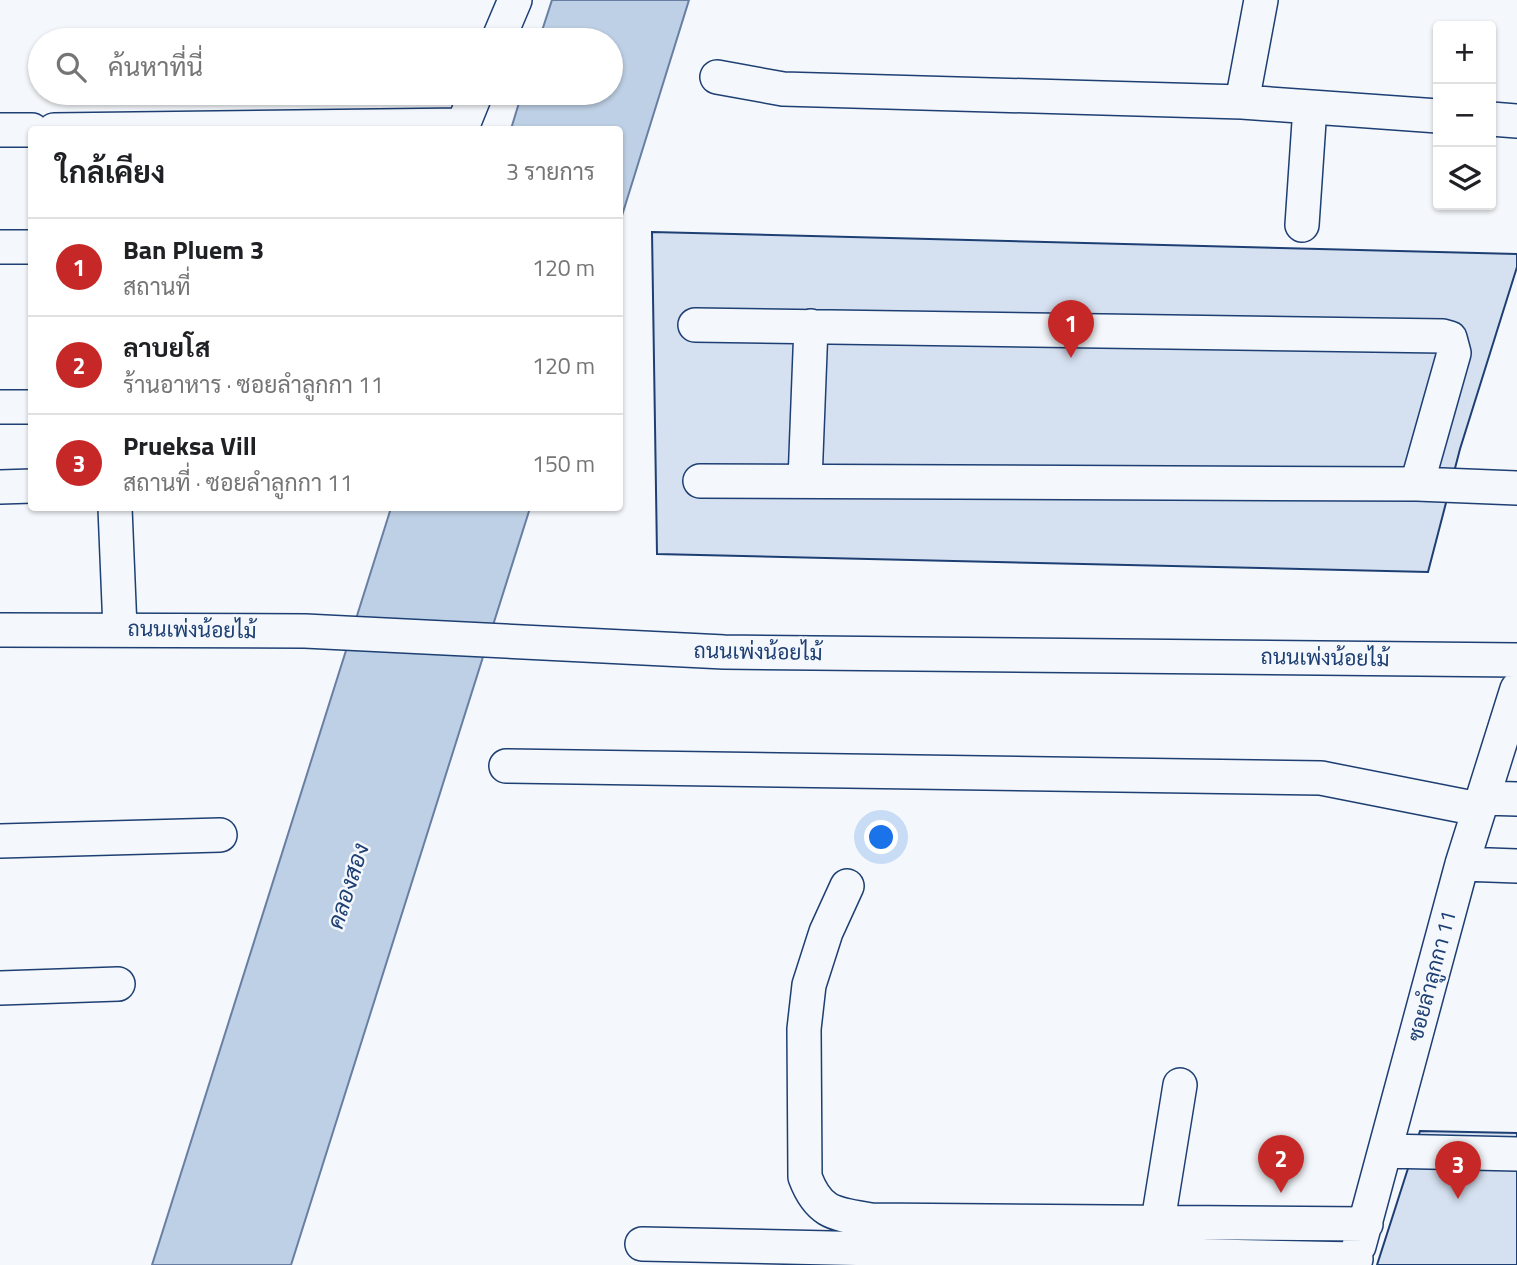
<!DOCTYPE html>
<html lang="th">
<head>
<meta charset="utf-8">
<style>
	:root { --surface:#fff; --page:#f6f6f6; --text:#202124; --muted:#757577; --line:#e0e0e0; --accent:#c62828 }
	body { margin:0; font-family:"Titillium Web",Sarabun,sans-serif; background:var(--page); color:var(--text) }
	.controls { position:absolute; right:21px; top:21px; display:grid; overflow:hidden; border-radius:7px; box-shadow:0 2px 5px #0004 }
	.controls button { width:63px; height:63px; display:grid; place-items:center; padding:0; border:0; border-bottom:2px solid var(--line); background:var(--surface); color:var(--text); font:35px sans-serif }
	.you { position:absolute; left:882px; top:838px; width:24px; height:24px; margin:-18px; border:5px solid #fff; border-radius:50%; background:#1a73e8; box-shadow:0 0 0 10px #1a73e833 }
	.badge { display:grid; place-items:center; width:46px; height:46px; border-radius:50%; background:var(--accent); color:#fff; font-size:23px; font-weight:700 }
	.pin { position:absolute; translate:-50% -58px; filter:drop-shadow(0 2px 4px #0008) }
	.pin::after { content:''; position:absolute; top:37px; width:24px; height:21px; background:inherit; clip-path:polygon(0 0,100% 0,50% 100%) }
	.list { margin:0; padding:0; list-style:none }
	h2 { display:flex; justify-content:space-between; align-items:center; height:91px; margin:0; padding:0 28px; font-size:30px }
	h2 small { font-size:23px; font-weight:400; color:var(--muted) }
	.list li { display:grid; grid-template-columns:46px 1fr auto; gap:21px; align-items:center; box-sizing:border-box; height:98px; padding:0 28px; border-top:2px solid var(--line) }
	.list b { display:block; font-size:26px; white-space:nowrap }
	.list p { margin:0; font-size:23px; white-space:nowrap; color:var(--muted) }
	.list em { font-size:23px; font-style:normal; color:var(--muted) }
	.icon { flex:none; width:38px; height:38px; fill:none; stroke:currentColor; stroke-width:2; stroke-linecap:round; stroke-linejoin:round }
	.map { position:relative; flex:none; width:1517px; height:1265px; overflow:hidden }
	.search { position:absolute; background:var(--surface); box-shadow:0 2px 5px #0004; left:28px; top:28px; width:595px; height:77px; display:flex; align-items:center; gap:18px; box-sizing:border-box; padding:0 24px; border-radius:38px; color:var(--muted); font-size:26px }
	.panel { position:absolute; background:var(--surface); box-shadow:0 2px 5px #0004; left:28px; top:126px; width:595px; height:385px; border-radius:7px }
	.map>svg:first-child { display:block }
	.water { fill:#bed0e5; stroke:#687fa3; stroke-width:2 }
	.building { fill:#d5e0f0; stroke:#1d3f73; stroke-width:2 }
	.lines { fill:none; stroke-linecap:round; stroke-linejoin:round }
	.minor-casing { stroke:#1d3f73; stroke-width:36 }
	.minor { stroke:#f4f7fb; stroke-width:33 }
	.labels { text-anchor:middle; stroke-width:5; stroke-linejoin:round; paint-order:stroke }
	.street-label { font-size:21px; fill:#1d3f73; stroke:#f4f7fb }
	.water-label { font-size:23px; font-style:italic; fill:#1d3f73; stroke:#f4f7fb }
</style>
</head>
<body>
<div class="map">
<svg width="1517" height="1265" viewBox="0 0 1517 1265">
	<rect width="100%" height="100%" fill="#f4f7fb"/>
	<path class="water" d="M 552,0 L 689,0 L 620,222 L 620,130 L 511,129 L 522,93 L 611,93 L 611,40 L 539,40 Z
		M 391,508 L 530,508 L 291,1265 L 152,1265 Z"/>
	<path class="building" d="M 652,232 L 1517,254 L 1517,267 L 1460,449 L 1428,572 L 657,554 Z
		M 1420,1131 L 1517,1133 L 1517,1265 L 1377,1265 Z"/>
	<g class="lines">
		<g class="minor-casing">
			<path id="minor" d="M 498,40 L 515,0
				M 717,77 L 783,89 L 1242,102 L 1438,116
				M 1242,102 L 1261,0
				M 1491,119 L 1517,121
				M 0,130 L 32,130
				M 54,130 L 462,125
				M 461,130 L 476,93
				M 1302,225 L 1310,107
				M 0,247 L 32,247
				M 695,325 L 1443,336 L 1450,338 L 1454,353 L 1417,484
				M 0,407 L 32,407
				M 700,481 L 1417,484 L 1517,488
				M 805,481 L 811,326
				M 0,487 L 32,486
				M 115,508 L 120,629
				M 0,630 L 305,631 L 724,652 L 1517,660
				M 506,766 L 1321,778 L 1478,809
				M 1483,798 L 1517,799
				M 0,841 L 220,835
				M 1462,864 L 1517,866
				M 847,886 L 826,932 L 809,985 L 804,1029 L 805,1177 C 819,1214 835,1214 871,1220 L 1366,1224
				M 0,988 L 118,984
				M 1386,1151 L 1517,1154
				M 1158,1221 L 1180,1085
				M 642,1244 L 1356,1259
				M 1359,1246 L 1462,864 L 1517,689"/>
		</g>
		<use href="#minor" class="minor"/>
	</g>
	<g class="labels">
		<g class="street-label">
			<text transform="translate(192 630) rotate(1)" y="7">ถนนเพ่งน้อยไม้</text>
			<text transform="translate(758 652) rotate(1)" y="7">ถนนเพ่งน้อยไม้</text>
			<text transform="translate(1325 658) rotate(1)" y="7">ถนนเพ่งน้อยไม้</text>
			<text transform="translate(1432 976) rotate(-75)" y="7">ซอยลำลูกกา 11</text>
		</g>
		<g class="water-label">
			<text transform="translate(348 886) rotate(-72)" y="8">คลองสอง</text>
		</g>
	</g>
</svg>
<div class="controls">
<button>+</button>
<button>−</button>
<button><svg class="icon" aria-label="layers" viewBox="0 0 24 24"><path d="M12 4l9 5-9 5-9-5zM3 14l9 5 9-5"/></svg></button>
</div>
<div class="you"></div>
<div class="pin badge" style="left:1071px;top:358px">1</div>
<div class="pin badge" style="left:1281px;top:1193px">2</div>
<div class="pin badge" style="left:1458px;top:1199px">3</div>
<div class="search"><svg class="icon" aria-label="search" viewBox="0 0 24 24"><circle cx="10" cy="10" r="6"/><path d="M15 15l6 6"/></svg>ค้นหาที่นี่</div>
<section class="panel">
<h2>ใกล้เคียง<small>3 รายการ</small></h2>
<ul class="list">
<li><span class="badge">1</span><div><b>Ban Pluem 3</b><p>สถานที่</p></div><em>120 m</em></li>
<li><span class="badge">2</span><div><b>ลาบยโส</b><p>ร้านอาหาร · ซอยลำลูกกา 11</p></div><em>120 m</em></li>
<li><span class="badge">3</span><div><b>Prueksa Vill</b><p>สถานที่ · ซอยลำลูกกา 11</p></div><em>150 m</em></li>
</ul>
</section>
</div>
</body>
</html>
